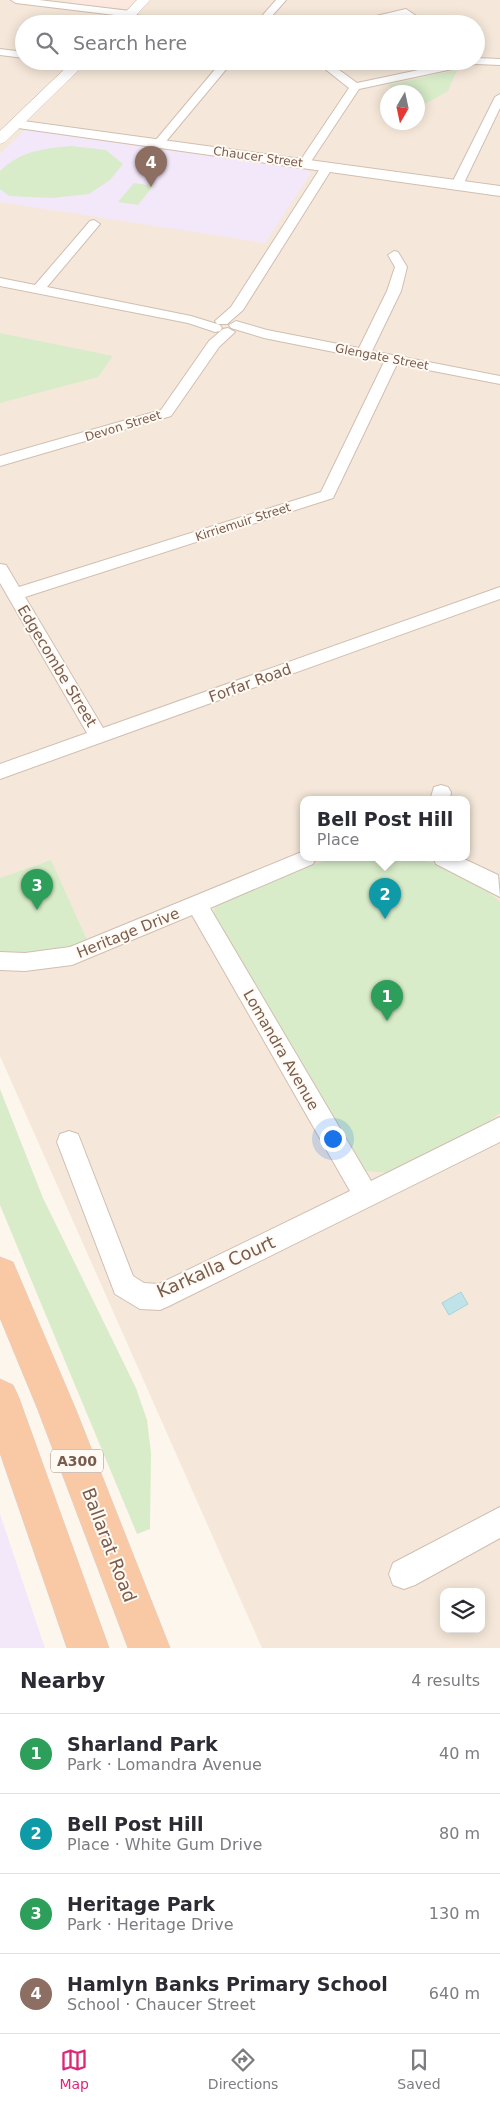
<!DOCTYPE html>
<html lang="en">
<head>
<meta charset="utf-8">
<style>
	:root { --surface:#fff; --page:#f2f2f3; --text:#2b2b33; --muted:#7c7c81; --line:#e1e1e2; --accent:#db2777 }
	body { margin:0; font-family:"DejaVu Sans",sans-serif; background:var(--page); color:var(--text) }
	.controls { position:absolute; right:15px; bottom:15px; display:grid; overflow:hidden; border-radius:10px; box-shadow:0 2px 12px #0003 }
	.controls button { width:45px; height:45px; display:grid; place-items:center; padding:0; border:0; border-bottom:1px solid var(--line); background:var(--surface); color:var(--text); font:25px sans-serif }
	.compass { position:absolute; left:380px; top:85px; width:45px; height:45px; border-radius:50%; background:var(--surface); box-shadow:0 2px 12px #0003; rotate:189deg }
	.you { position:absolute; left:332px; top:1138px; width:18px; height:18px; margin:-12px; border:4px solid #fff; border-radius:50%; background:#1a73e8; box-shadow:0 0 0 8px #1a73e833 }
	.badge { display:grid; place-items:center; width:32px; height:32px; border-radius:50%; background:var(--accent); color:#fff; font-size:16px; font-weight:700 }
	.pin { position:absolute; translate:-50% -41px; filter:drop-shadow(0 1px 2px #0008) }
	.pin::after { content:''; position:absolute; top:26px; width:18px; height:15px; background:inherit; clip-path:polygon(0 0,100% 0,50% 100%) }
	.popup { position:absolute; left:300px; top:796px; width:170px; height:65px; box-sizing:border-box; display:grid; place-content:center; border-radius:10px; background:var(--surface); filter:drop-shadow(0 1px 4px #0005); font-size:16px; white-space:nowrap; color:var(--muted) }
	.popup b { font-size:19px; color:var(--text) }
	.popup::after { content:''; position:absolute; left:50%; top:100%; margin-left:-10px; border:10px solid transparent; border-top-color:var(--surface) }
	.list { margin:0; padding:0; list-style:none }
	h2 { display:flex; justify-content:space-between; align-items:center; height:65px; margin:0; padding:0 20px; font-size:21px }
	h2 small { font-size:16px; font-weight:400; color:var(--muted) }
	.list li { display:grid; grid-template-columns:32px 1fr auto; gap:15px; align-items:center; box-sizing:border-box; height:80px; padding:0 20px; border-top:1px solid var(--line) }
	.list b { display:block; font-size:19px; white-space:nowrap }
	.list p { margin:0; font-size:16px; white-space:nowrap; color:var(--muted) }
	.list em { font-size:16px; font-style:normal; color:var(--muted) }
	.icon { flex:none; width:28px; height:28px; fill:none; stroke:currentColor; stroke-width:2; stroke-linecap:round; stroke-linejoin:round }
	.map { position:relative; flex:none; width:500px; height:1648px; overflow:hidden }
	.search { position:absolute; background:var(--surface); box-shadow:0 2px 12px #0003; left:15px; right:15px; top:15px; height:55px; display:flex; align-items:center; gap:12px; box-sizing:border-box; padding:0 18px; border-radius:28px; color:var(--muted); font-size:19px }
	.sheet { height:385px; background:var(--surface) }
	nav { display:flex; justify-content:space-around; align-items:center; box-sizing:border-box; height:70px; border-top:1px solid var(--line); background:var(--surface); font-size:14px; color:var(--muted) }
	nav a { display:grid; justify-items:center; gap:2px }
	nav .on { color:var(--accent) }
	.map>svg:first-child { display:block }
	.residential { fill:#f5e8da; fill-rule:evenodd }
	.commercial { fill:#fde8e0 }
	.education { fill:#f3e8fa }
	.green { fill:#d8ecc9 }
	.water { fill:#bfe3e8; stroke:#a5d3da }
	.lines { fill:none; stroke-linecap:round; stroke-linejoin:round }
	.minor-casing { stroke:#d1beb0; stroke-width:2 }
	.tertiary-casing { stroke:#d1beb0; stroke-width:2 }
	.secondary-casing { stroke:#d6c0b0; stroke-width:1 }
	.trunk-casing { stroke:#dad1cd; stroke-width:1 }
	.minor { fill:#fff; fill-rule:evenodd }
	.tertiary { fill:#fff; fill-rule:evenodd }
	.secondary { fill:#fff; fill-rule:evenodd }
	.trunk { fill:#f9c8a4; fill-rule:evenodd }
	.labels { text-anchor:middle; stroke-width:4; stroke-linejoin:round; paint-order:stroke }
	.far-street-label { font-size:12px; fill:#7a5c4d; stroke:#fffaf3 }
	.shield { fill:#fffaf3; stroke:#a28b7f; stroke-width:1 }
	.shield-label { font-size:14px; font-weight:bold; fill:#7a5c4d }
	.street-label { font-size:15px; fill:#7a5c4d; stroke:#fffaf3 }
	.near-street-label { font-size:18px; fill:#7a5c4d; stroke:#fffaf3 }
</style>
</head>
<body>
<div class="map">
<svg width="500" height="1648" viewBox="0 0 500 1648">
	<rect width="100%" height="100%" fill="#fdf6ec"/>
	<path class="residential" d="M 0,0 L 500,0 L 500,1648 L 262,1648 L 0,1056 ZM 24,24 L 476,24 L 476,61 L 24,61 ZM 388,92 L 418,92 L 418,122 L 388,122 ZM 304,800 L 466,800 L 466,858 L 304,858 ZM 444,1592 L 481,1592 L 481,1629 L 444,1629 Z"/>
	<path class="commercial" d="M 75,0 L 144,0 L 133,10 L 71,3 Z"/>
	<path class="education" d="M 25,130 L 307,170 L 311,173 L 265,243 L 0,202 L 0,154 Z
		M 0,1514 L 45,1648 L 0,1648 Z"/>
	<path class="green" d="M 457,70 L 448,91 L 418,108 L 418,92 L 397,92 L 387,85 Z
		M 71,146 L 106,150 L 123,164 L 110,180 L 89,194 L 53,198 L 9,196 L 0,189 L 0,171 C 22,150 43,149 71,146 Z
		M 134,183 L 153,186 L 138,205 L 118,202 Z
		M 0,333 L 113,356 L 98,377 L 0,403 Z
		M 333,858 C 354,858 395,854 414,858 C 445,865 477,880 500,902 L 500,1113 L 490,1121 L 389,1173 L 366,1171 L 353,1156 L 213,914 L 217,902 L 231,895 Z
		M 51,860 L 88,942 C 59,952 30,954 0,953 L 0,878 Z
		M 0,1089 L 43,1198 L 136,1388 L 147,1420 L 151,1453 L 150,1529 L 137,1534 L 0,1205 Z"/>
	<path class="water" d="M 461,1292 L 468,1304 L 449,1315 L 442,1303 Z"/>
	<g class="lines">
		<g class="minor-casing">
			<path id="minor" d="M 11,0 L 39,0 L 130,11 L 134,15 L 182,21 L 187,24 C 175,24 126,25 123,16 L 16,3 Z
				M 276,0 L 286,0 L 265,24 L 255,24 Z
				M 406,9 L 428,24 L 416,24 L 404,15 L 362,24 L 342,24 Z
				M 0,49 L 24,52 L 24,58 L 0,55 Z
				M 476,58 L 500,59 L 500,65 L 476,64 L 359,89 L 308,166 L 300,166 L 298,164 L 349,88 L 315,61 L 327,61 L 357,83 L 461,61 L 476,61 Z
				M 222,61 L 233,61 L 163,145 L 155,145 L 155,141 Z
				M 500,94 L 500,108 L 463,185 L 457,188 L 453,187 L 451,185 L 495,97 Z
				M 327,164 L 333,167 L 243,310 L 227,324 L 217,324 L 215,321 L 231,307 L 321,167 Z
				M 94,220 L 100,224 L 47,287 L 191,316 L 220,325 L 222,328 L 220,331 L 215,332 L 188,323 L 0,286 L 0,278 L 35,285 L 90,221 Z
				M 394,251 L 398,252 L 407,267 L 401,291 L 372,351 L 500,376 L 500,384 L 397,364 L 333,498 L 25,597 L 103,728 L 500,587 L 500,599 L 0,779 L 0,764 L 87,733 L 0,583 L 0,564 L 6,565 L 19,587 L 321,492 L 384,362 L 264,338 L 231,328 L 229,325 L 236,321 L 267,330 L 359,348 L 387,291 L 395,267 L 388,255 Z
				M 228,328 L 235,332 L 219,347 L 171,416 L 0,466 L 0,456 L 161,410 L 209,341 L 223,329 Z
				M 441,785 L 448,787 L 451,792 L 450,800 L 430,800 L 434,787 Z
				M 304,851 L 304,858 L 316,858 L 313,864 L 210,908 L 371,1181 L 500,1117 L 500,1142 L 169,1306 L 160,1310 L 140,1309 L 115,1294 L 57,1142 L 60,1134 L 69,1131 L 78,1134 L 133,1276 L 144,1283 L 159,1284 L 350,1191 L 192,915 L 72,965 L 25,971 L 0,970 L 0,952 L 25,953 L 70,947 Z
				M 433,858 L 462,858 L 498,875 L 500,897 L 436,864 Z
				M 500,1507 L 500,1538 L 415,1585 L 404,1589 L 393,1585 L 389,1574 L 393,1563 Z"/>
		</g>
		<g class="tertiary-casing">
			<path id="tertiary" d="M 16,120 L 500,186 L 500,196 L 11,127 L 9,124 L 11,121 Z"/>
		</g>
		<g class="secondary-casing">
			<path id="secondary" d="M 137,0 L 150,0 L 128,24 L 114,24 Z
				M 73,61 L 88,61 L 5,142 L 0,144 L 0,131 Z"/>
		</g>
		<g class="trunk-casing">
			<path id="trunk" d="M 0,1257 L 13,1262 L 76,1410 L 170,1648 L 128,1648 L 38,1410 L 0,1318 Z
				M 0,1379 L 13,1385 L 19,1398 L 109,1648 L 67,1648 L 0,1453 Z"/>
		</g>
		<use href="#minor" class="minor"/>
		<use href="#tertiary" class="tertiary"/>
		<use href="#secondary" class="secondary"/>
		<use href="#trunk" class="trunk"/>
	</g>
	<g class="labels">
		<g class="far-street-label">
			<text transform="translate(258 157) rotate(8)" y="4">Chaucer Street</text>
			<text transform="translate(382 357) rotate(11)" y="4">Glengate Street</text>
			<text transform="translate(123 426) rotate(-17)" y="4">Devon Street</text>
			<text transform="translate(243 522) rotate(-18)" y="4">Kirriemuir Street</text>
		</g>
		<rect class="shield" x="51" y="1449.5" width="52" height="23" rx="4"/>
		<g class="shield-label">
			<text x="77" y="1466">A300</text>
		</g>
		<g class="street-label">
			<text transform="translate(57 666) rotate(59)" y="5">Edgecombe Street</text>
			<text transform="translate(250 683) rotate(-20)" y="5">Forfar Road</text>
			<text transform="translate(128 933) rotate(-22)" y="5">Heritage Drive</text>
			<text transform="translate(281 1050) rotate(60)" y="5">Lomandra Avenue</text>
		</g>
		<g class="near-street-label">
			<text transform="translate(216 1267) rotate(-24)" y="6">Karkalla Court</text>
			<text transform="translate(109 1545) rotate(69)" y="6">Ballarat Road</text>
		</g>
	</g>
</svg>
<div class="controls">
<button><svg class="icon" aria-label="layers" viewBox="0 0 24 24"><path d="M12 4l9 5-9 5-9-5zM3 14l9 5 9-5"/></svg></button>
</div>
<svg class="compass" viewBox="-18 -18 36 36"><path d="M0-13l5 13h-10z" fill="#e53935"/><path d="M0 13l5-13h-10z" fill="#7c7c81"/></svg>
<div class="you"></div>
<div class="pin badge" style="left:387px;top:1021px;background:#2e9e5b">1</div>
<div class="pin badge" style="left:385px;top:919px;background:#0f9aa8">2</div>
<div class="popup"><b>Bell Post Hill</b>Place</div>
<div class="pin badge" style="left:37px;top:910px;background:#2e9e5b">3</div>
<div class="pin badge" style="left:151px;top:187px;background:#8d6e63">4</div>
<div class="search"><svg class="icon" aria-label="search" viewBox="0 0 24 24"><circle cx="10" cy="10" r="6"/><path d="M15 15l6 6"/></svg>Search here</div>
</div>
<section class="sheet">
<h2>Nearby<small>4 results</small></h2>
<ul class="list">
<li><span class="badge" style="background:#2e9e5b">1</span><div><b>Sharland Park</b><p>Park · Lomandra Avenue</p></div><em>40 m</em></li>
<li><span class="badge" style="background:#0f9aa8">2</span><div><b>Bell Post Hill</b><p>Place · White Gum Drive</p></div><em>80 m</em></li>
<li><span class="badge" style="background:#2e9e5b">3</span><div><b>Heritage Park</b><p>Park · Heritage Drive</p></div><em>130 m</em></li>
<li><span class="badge" style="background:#8d6e63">4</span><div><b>Hamlyn Banks Primary School</b><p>School · Chaucer Street</p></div><em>640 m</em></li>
</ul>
</section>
<nav>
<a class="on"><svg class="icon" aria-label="map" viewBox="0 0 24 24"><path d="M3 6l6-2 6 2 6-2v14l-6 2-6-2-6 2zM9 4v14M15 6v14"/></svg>Map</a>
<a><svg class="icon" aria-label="directions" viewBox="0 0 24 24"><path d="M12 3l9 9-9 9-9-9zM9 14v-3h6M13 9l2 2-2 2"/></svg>Directions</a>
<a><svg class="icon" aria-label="saved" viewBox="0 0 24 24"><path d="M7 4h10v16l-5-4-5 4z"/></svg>Saved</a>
</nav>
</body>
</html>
